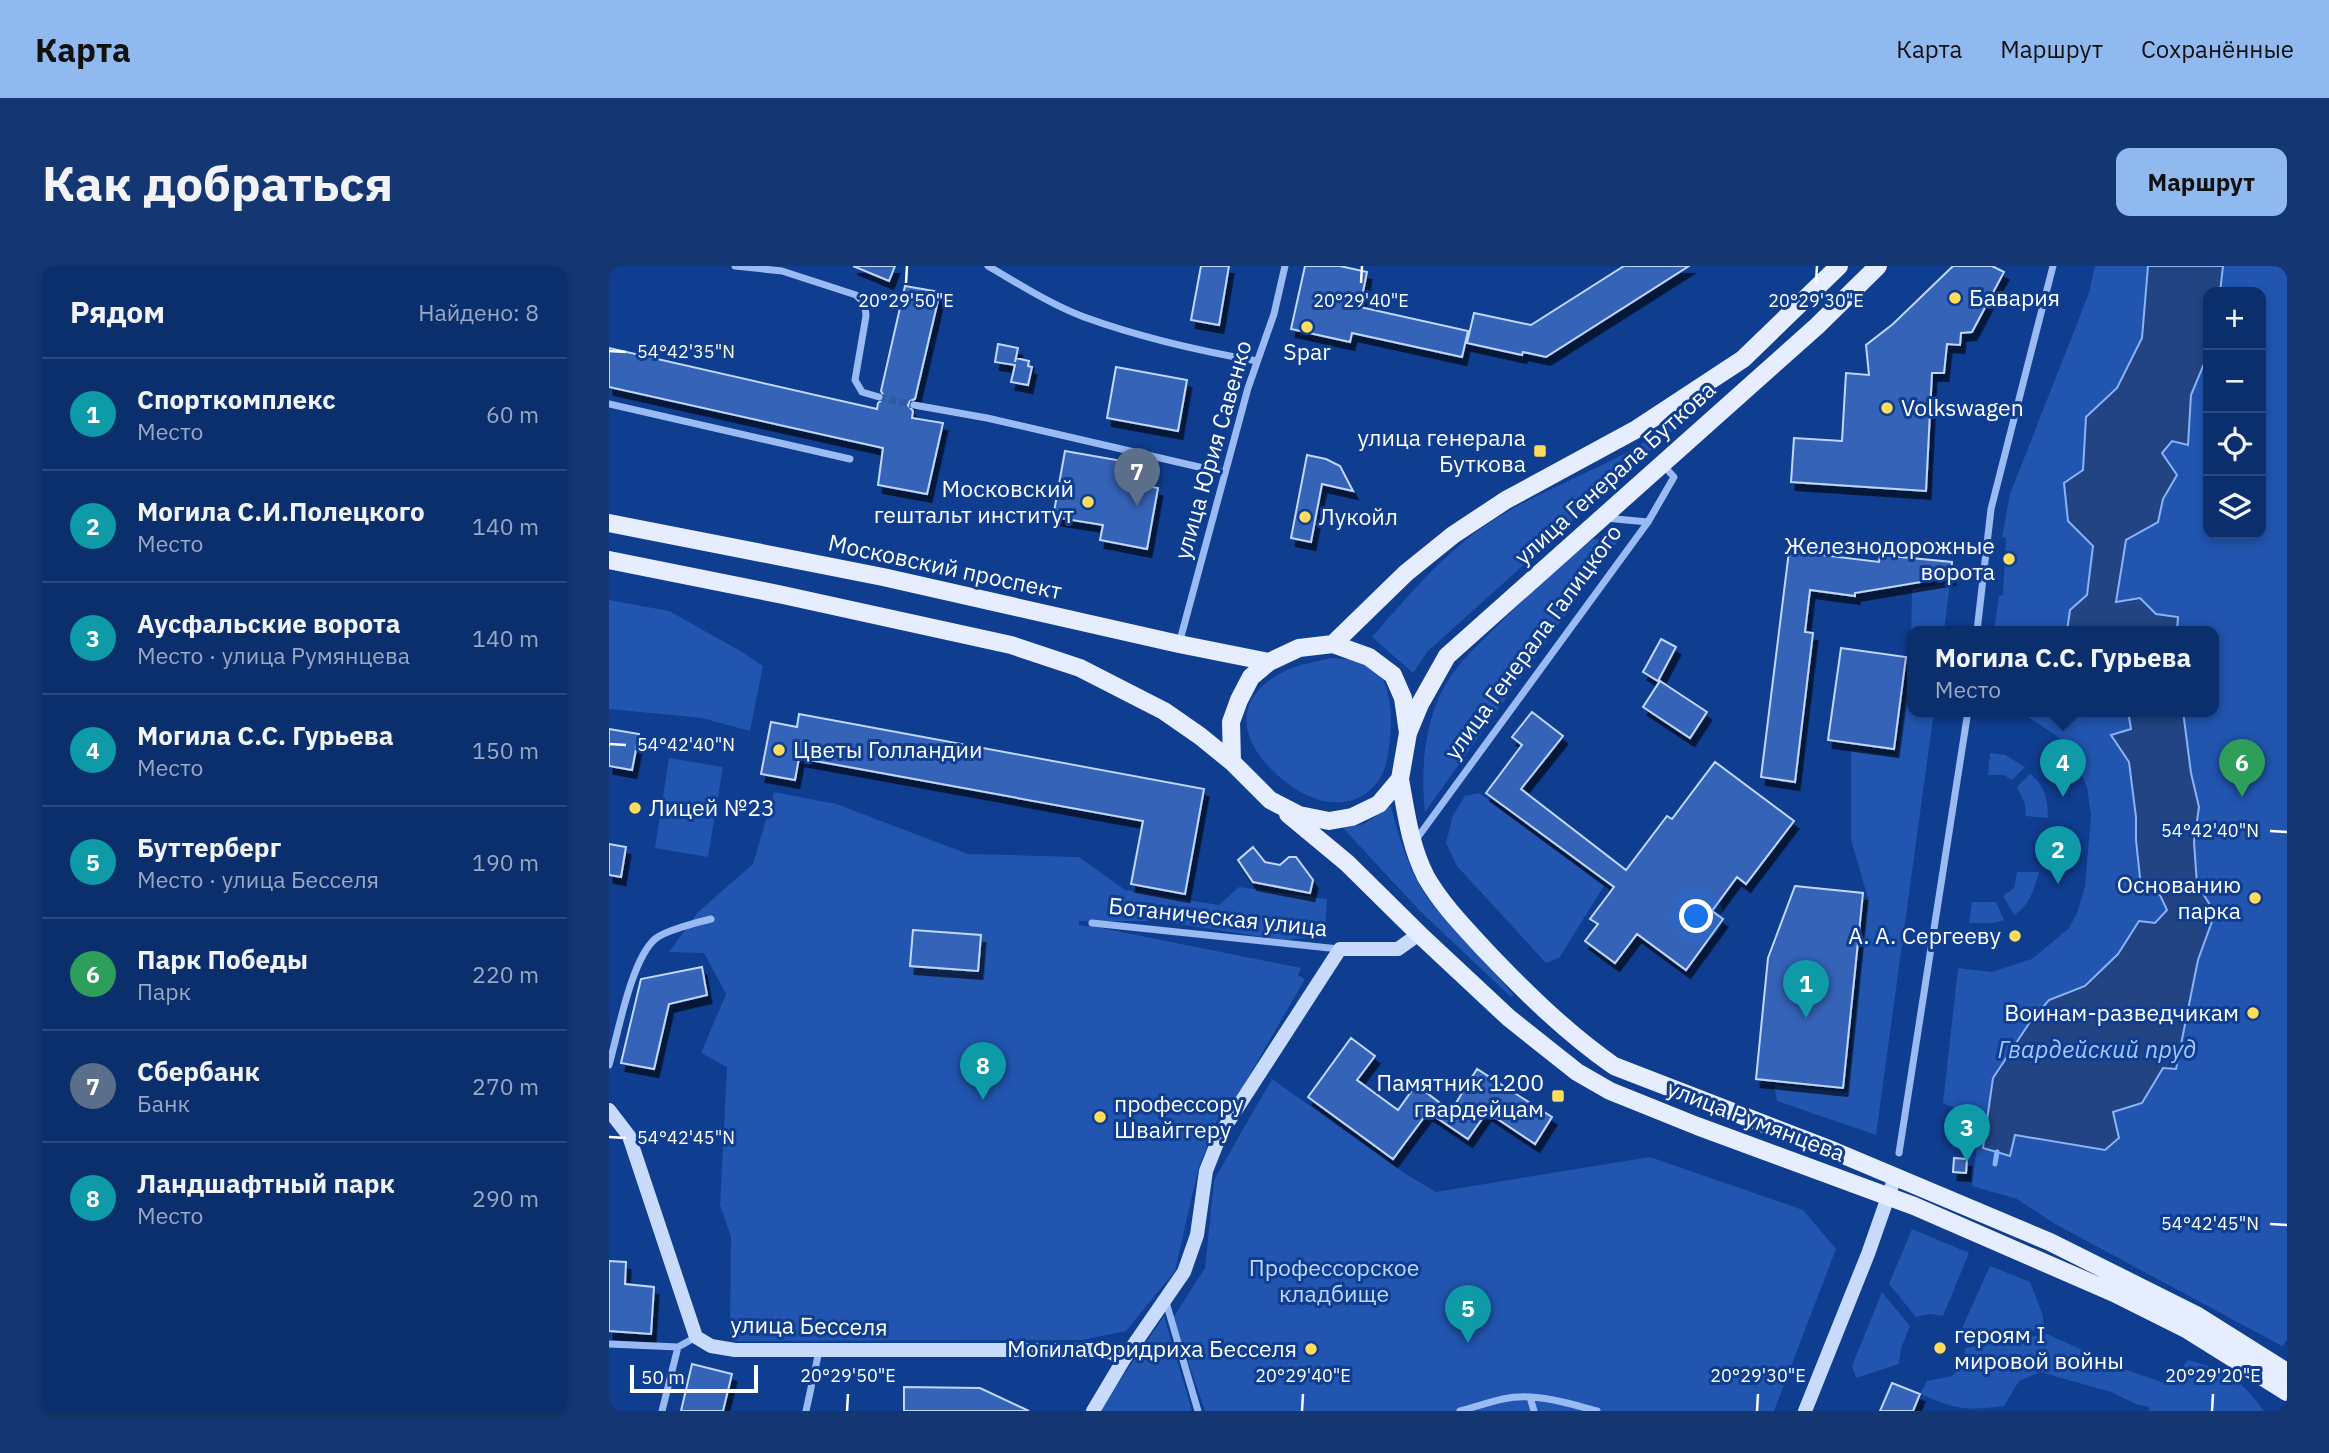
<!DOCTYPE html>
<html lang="ru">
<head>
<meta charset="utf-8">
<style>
	:root { --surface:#0b2e6c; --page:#143672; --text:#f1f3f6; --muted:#9aa8c2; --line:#2b4a7f; --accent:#90b9f0 }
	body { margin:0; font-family:"IBM Plex Sans",sans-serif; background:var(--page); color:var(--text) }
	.controls { position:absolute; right:21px; top:21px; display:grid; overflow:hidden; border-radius:14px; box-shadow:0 4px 10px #0003 }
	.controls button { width:63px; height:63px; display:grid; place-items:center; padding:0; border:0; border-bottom:2px solid var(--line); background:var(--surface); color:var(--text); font:35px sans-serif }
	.scale { position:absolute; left:21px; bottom:18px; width:128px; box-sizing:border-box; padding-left:7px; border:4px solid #fff; border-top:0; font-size:19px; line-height:24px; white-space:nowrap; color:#fff; -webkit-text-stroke:5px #0f3d90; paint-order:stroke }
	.you { position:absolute; left:1088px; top:651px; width:24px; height:24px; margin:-18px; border:5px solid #fff; border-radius:50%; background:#1a73e8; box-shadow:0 0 0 10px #1a73e833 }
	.badge { display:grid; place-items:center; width:46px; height:46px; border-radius:50%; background:var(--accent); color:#fff; font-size:23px; font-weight:700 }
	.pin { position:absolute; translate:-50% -58px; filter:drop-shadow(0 2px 4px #0008) }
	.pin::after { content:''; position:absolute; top:37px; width:24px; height:21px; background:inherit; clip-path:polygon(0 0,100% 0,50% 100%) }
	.popup { position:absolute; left:1298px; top:360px; width:312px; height:91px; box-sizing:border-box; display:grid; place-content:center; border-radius:14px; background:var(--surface); filter:drop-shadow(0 2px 5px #0005); font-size:23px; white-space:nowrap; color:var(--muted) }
	.popup b { font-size:26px; color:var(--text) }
	.popup::after { content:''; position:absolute; left:50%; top:100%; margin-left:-14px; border:14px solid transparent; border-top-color:var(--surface) }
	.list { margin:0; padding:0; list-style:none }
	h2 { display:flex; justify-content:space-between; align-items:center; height:91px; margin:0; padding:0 28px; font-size:30px }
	h2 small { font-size:23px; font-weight:400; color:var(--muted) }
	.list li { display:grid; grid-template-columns:46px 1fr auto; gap:21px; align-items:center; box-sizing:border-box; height:112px; padding:0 28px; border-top:2px solid var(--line) }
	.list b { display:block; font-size:26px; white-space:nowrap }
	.list p { margin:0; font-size:23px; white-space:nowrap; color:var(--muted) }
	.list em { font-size:23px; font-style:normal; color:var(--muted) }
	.icon { flex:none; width:38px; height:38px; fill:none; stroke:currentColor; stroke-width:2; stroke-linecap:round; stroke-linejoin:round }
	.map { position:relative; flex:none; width:1678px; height:1145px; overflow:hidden; border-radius:14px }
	header { display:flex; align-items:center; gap:42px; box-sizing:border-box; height:98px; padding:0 35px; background:var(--accent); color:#111 }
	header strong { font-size:33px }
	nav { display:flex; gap:38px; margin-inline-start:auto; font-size:24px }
	.intro { display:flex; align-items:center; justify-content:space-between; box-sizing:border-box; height:168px; padding:0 42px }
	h1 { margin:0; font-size:49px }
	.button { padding:18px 32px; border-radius:14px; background:var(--accent); color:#111; font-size:24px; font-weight:700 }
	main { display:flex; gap:42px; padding:0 42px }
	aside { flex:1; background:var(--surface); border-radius:14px; box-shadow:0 4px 10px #0003 }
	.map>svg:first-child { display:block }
	.green { fill:#2155af }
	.water { fill:#224482; stroke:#8ab4f7; stroke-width:2 }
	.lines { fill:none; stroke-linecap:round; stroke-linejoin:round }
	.stream { stroke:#8ab4f7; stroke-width:5 }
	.building { fill:#3463b8; stroke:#c0d7fe; stroke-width:2; filter:url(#shadow) }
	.street-tunnel { stroke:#335aa1; stroke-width:7; stroke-dasharray:7 3.5; stroke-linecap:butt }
	.street { stroke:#99baf3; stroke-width:7 }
	.secondary { stroke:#c8dbfd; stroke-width:14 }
	.primary { stroke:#e5edff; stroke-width:18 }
	.ticks { fill:none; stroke:#fff; stroke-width:2.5 }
	.poi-dot { fill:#ffdd5b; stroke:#0f3d90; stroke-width:2.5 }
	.labels { text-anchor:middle; stroke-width:6; stroke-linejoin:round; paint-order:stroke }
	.poi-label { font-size:23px; fill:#fff; stroke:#0f3d90; text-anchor:end }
	.street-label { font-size:23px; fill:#fff; stroke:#0f3d90 }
	.park-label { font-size:23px; fill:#c0d7fe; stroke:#0f3d90 }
	.water-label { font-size:24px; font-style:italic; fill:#a5c5fa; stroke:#0f3d90 }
	.ticks-label { font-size:18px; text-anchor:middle; fill:#fff; stroke:#0f3d90; stroke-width:6; stroke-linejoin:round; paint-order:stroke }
</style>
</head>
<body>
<header>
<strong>Карта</strong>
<nav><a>Карта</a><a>Маршрут</a><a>Сохранённые</a></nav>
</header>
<div class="intro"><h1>Как добраться</h1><a class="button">Маршрут</a></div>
<main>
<aside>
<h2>Рядом<small>Найдено: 8</small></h2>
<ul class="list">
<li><span class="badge" style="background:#0f9aa8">1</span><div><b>Спорткомплекс</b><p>Место</p></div><em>60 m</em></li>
<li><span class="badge" style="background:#0f9aa8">2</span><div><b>Могила С.И.Полецкого</b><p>Место</p></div><em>140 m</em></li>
<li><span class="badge" style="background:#0f9aa8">3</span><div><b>Аусфальские ворота</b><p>Место · улица Румянцева</p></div><em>140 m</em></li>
<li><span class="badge" style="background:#0f9aa8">4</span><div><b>Могила С.С. Гурьева</b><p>Место</p></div><em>150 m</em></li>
<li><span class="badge" style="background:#0f9aa8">5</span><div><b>Буттерберг</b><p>Место · улица Бесселя</p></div><em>190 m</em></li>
<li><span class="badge" style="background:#2e9e5b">6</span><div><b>Парк Победы</b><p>Парк</p></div><em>220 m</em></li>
<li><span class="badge" style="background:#5c6f8a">7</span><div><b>Сбербанк</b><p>Банк</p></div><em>270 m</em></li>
<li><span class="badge" style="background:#0f9aa8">8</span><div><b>Ландшафтный парк</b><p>Место</p></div><em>290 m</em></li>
</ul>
</aside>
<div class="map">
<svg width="1678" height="1145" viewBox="0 0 1678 1145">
	<defs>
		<filter id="shadow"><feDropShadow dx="4.5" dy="8" stdDeviation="0" flood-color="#0009"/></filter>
	</defs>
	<rect width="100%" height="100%" fill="#0f3d90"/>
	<path class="green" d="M 1486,0 L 1539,0 L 1533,72 L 1508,122 L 1477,151 L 1474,204 L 1459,255 L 1484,280 L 1478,329 L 1461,344 L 1458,365 L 1385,365 L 1390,330 L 1394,329 L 1397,272 L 1393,271 L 1401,228 L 1480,27 Z
		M 1614,0 L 1678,0 L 1678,1074 L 1673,1080 L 1446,958 L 1408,933 L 1363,920 L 1371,853 L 1334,837 L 1349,702 L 1383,706 L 1423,693 L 1460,662 L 1468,647 L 1476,620 L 1482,549 L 1478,521 L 1460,478 L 1410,445 L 1519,445 L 1522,463 L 1502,469 L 1520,496 L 1527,551 L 1527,574 L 1558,644 L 1546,657 L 1530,655 L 1509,688 L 1476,720 L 1441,734 L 1421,756 L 1384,812 L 1374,882 L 1401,889 L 1406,869 L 1496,884 L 1503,846 L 1533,837 L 1554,801 L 1567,803 L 1589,694 L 1606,648 L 1588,618 L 1585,576 L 1590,541 L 1582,507 L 1574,445 L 1604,445 L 1604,365 L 1568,365 L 1568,351 L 1547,348 L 1531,332 L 1507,337 L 1517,274 L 1549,256 L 1554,233 L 1568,209 L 1553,187 L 1563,175 L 1579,178 L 1582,129 L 1599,88 L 1599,268 L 1652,268 L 1652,26 L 1611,26 Z
		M 1100,132 L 818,386 L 804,407 L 763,371 C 801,328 837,284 886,253 C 927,228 973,210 1015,188 C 1045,172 1073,152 1100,132 Z
		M 984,273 L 1009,275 L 816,546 C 811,500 816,446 844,407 C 858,388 876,372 892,356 C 921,327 952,298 984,273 Z
		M 1341,317 L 1335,365 L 1304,365 L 1304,445 L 1325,445 L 1267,869 L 1168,835 L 1165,819 L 1238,826 L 1259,632 L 1242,574 L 1242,484 L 1288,490 L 1302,385 L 1303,323 Z
		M 0,334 L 60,345 L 135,387 L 154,400 L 141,465 L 93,452 L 0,443 Z
		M 722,392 C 740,393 759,394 771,409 C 780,421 782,442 782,455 C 781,474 780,502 768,517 C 741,550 700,536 673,513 C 634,481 618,436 672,407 C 687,399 705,396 722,392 Z
		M 1381,487 L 1396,489 L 1416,501 L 1403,514 L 1395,509 L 1379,509 Z
		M 60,492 L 114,501 L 99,591 L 46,582 Z
		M 1421,508 C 1436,518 1439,535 1439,552 L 1417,550 L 1416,538 L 1408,521 Z
		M 165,526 L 227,538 L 359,588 L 470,591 L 516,624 L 610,639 L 630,621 L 718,633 L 716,670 L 673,674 L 552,655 L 470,655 L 470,659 L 492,662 L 692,702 L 689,709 L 696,713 L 629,829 L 616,841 L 607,857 L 589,904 L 566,1005 L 517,1065 L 473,1074 L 125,1075 L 121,1068 L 122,971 L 111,939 L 118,801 L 92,787 L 117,728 L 95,687 L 60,686 L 89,646 L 144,598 Z
		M 870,527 L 995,620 L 950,692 L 937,697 L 848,600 L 837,577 L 844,549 L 856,530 Z
		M 782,540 C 790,573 800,604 819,633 L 905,729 L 902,731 L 812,646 L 734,562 L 755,558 Z
		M 1408,606 L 1430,606 C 1425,624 1421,639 1405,649 L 1394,630 L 1405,622 Z
		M 1363,636 L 1387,636 L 1395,654 L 1385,657 L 1360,657 Z
		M 663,813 L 797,908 L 827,926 L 1041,891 L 1194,944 L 1227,983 L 1165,1145 L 596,1145 L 564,1052 L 596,1002 L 605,914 Z
		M 1303,963 L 1360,987 L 1334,1050 L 1321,1048 L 1307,1051 L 1280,1018 Z
		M 1381,1000 L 1421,1016 L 1434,1050 L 1435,1063 L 1365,1073 L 1360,1065 L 1353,1062 Z
		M 1273,1026 L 1301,1060 L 1292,1082 L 1290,1098 L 1247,1112 L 1243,1100 Z
		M 555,1050 L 583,1145 L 490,1145 Z
		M 1438,1068 L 1518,1104 L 1558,1118 L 1579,1094 C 1617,1104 1632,1113 1655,1145 L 1540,1145 L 1540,1141 L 1527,1138 L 1502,1126 L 1431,1106 L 1410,1115 L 1395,1140 C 1356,1145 1347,1143 1311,1128 L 1318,1115 L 1343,1110 L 1355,1095 L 1356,1082 Z"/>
	<path class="water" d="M 1539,0 L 1614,0 L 1611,26 L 1599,26 L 1599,46 L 1595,64 L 1599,75 L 1599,88 L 1582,129 L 1579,179 L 1563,175 L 1553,187 L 1568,209 L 1554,233 L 1549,256 L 1517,274 L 1507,336 L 1531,332 L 1547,348 L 1569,351 L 1568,365 L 1458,365 L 1461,344 L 1478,329 L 1484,280 L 1459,255 L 1455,217 L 1474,204 L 1477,151 L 1508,122 L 1533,72 Z
		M 1519,445 L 1574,445 L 1582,507 L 1590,541 L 1585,576 L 1588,618 L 1606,647 L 1589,694 L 1567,803 L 1554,802 L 1533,837 L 1504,846 L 1510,872 L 1496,884 L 1406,869 L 1401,890 L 1374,882 L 1384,812 L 1421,756 L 1440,734 L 1476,720 L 1509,688 L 1530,655 L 1546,657 L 1558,644 L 1551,629 L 1532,621 L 1527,574 L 1527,551 L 1520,496 L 1502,469 L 1522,463 Z"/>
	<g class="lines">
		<path class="stream" d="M 1386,898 L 1388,886"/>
	</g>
	<path class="building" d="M 244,0 L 286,0 L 280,15 Z
		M 592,0 L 620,0 L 610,59 L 582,54 Z
		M 696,0 L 731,0 L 758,6 L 751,41 L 859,65 L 853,91 L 743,67 L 741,76 L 682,63 Z
		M 1015,0 L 1080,0 L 937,91 L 914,86 L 913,89 L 858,77 L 865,47 L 922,59 Z
		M 1344,0 L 1383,0 L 1395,6 L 1363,66 L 1352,67 L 1351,79 L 1338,78 L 1335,107 L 1323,107 L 1317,225 L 1182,216 L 1185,172 L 1233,175 L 1237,107 L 1260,109 L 1257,79 L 1284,58 Z
		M 296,20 L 331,26 L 306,133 L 301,135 L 299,139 L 304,145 L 303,152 L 334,157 L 318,228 L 269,219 L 274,182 L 0,121 L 0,82 L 268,143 L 269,137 L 276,132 L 272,125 Z
		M 389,78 L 409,82 L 406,96 L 407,92 L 420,95 L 419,100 L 423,101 L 419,119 L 402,116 L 406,99 L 386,96 Z
		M 507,101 L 578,114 L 569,165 L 498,152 Z
		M 456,185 L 519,196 L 516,216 L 549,222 L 538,283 L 491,274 L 494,259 L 444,251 Z
		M 698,189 L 717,193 L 731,200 L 744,225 L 713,218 L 702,276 L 682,272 Z
		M 1180,285 L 1270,296 L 1271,289 L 1343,296 L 1342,311 L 1246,327 L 1246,330 L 1201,324 L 1196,366 L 1204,367 L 1186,516 L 1152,511 Z
		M 1052,373 L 1067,381 L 1049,415 L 1034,406 Z
		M 1232,382 L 1297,391 L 1285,483 L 1219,474 Z
		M 1051,415 L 1098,446 L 1081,472 L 1034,441 Z
		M 923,446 L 954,470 L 912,523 L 1017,604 L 1058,550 L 1063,553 L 1106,496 L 1185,555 L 1137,618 L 1128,611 L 1103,645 L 1114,653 L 1077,704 L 1028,668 L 1006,697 L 976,675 L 989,658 L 981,653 L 1005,621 L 877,527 L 913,479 L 903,471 Z
		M 190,448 L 595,523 L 576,628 L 522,618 L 534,555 L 190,492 L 186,514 L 152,508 L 162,456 L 188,461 Z
		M 0,463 L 30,468 L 23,504 L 0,500 Z
		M 0,578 L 17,581 L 12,611 L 0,609 Z
		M 644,581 L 656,596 L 671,599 L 680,591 L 687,591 L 704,614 L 701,627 L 644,616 L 629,594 Z
		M 1186,620 L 1254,627 L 1234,822 L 1147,813 L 1159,692 Z
		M 304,664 L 372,669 L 369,705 L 301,700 Z
		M 93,701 L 98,729 L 60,738 L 45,803 L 12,797 L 32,713 Z
		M 742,772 L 766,790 L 748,814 L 789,844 L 807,819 L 842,845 L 868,803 L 943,851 L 926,878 L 878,846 L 859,873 L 819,846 L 784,893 L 699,831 Z
		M 1345,892 L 1358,893 L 1357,907 L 1344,906 Z
		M 0,995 L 17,996 L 16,1018 L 45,1021 L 42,1068 L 0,1065 Z
		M 83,1098 L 123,1108 L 114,1145 L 72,1145 Z
		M 1283,1117 L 1311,1128 L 1304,1145 L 1271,1145 Z
		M 295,1121 L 371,1122 L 420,1145 L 295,1145 Z"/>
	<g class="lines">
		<path class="street-tunnel" d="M 270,131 L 305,139"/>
		<path class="street" d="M 126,0 L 173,5 L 247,29 L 256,38 L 257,50 L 246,114 L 253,126 L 270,131
			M 379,0 C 410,18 441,38 475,51 C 530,71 591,85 648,95
			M 0,138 L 241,193
			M 305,139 L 378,152 L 616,207
			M 996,252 L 1039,256
			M 1368,365 L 1382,243 L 1444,0
			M 570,378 L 639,122 L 665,48 L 676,0
			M 806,575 L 1039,256 L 1065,211 L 1053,198
			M 483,657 L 730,683
			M 0,799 C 9,768 22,694 46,673 C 55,665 89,656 102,653
			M 1290,887 L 1359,445
			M 557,1036 L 589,1145
			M 0,1078 L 69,1081 L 87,1071
			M 921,1131 L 925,1145
			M 53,1145 L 69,1081
			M 197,1145 L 210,1085
			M 851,1145 C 866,1141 880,1136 894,1133 C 925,1126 958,1137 988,1145"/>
		<path class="secondary" d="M 0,844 L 20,870 L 87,1071 L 102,1080 L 126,1084 L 497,1084 L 515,1093
			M 484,1145 L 515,1093 L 575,1006 L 588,969 L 597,905 L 612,867 L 731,683 L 789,683 L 810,668
			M 1196,1145 L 1259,988 L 1286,911"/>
		<path class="primary" d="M 0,257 L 274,311 L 570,378 L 660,396
			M 0,294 L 174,329 L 402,379 L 471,402 L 555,445 L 591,470 L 623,496 L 661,534 L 690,549 L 720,555 L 743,551 L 770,538 L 791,513 L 799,467 L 794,432 L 784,409 L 760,391 L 724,378 L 690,382 L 660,396 L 642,411 L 630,434 L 622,456 L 623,496
			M 724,378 L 797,307 L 844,269 L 897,234 L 1026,164 L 1134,93 L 1230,0
			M 799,467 L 811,438 L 838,390 L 1208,60 L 1269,0
			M 791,513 C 797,546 801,580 817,611 C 833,639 856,662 878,686 C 918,728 958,767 1005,800 L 1225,885 L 1441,976 L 1587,1049 L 1678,1106
			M 679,548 L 738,597 L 810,668 L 900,752 L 968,806 L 1001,825 L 1088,860 L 1305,940 L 1505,1027 L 1579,1064 L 1678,1126"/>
	</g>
	<path class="ticks" d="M 297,17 L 298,0M 752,17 L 753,0M 1207,17 L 1208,0M 0,85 L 17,86M 0,478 L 17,479M 1661,565 L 1678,566M 0,871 L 17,872M 1661,958 L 1678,959M 238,1145 L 239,1128M 693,1145 L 694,1128M 1148,1145 L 1149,1128M 1603,1145 L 1604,1128"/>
	<g class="poi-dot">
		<circle cx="1346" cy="32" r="7"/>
		<circle cx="698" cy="61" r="7"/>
		<circle cx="1278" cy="142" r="7"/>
		<rect x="924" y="178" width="14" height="14" rx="3.5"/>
		<circle cx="479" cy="236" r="7"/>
		<circle cx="696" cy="251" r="7"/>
		<circle cx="1400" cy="293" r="7"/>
		<circle cx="170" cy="484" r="7"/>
		<circle cx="26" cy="542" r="7"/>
		<circle cx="1646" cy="632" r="7"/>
		<circle cx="1406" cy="670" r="7"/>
		<circle cx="1644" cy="747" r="7"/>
		<rect x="942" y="823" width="14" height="14" rx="3.5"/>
		<circle cx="491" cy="851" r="7"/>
		<circle cx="1331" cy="1082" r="7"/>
		<circle cx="702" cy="1083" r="7"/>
	</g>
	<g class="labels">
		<g class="poi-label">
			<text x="1360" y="40" text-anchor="start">Бавария</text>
			<text x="698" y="94" text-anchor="middle">Spar</text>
			<text x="1292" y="150" text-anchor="start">Volkswagen</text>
			<text x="917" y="180">улица генерала<tspan x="917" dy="26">Буткова</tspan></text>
			<text x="465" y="231">Московский<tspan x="465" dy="26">гештальт институт</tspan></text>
			<text x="710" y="259" text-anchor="start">Лукойл</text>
			<text x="1386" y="288">Железнодорожные<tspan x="1386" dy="26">ворота</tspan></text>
			<text x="184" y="492" text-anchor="start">Цветы Голландии</text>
			<text x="40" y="550" text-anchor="start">Лицей №23</text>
			<text x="1632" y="627">Основанию<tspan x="1632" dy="26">парка</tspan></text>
			<text x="1392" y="678">А. А. Сергееву</text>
			<text x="1630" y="755">Воинам-разведчикам</text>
			<text x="935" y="825">Памятник 1200<tspan x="935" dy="26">гвардейцам</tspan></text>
			<text x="505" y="846" text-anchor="start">профессору<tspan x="505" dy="26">Швайггеру</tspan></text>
			<text x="1345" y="1077" text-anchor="start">героям I<tspan x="1345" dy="26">мировой войны</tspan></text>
			<text x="688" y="1091">Могила Фридриха Бесселя</text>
		</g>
		<g class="street-label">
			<text transform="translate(604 184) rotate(-74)" y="8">улица Юрия Савенко</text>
			<text transform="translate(1006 207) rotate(-42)" y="8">улица Генерала Буткова</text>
			<text transform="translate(336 301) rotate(12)" y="8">Московский проспект</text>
			<text transform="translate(924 376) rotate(-54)" y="8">улица Генерала Галицкого</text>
			<text transform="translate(609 651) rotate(6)" y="8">Ботаническая улица</text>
			<text transform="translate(1147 855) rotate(21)" y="8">улица Румянцева</text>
			<text transform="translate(200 1060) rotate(1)" y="8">улица Бесселя</text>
		</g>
		<g class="park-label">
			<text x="725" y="1010">Профессорское<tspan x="725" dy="26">кладбище</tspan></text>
		</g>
		<g class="water-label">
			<text x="1488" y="792">Гвардейский пруд</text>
		</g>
	</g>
	<g class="ticks-label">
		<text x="297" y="41">20°29'50"E</text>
		<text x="752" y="41">20°29'40"E</text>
		<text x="1207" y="41">20°29'30"E</text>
		<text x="77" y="92">54°42'35"N</text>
		<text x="77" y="485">54°42'40"N</text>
		<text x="1601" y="571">54°42'40"N</text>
		<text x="77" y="878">54°42'45"N</text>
		<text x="1601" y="964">54°42'45"N</text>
		<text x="239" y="1116">20°29'50"E</text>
		<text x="694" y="1116">20°29'40"E</text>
		<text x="1149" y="1116">20°29'30"E</text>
		<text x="1604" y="1116">20°29'20"E</text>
	</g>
</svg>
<div class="controls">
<button>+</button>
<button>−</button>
<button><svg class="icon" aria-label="locate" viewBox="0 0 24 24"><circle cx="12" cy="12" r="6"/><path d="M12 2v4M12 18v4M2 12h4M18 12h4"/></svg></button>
<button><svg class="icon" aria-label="layers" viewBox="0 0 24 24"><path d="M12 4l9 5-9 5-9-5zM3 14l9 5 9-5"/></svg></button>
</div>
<div class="scale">50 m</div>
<div class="you"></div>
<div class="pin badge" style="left:1197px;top:752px;background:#0f9aa8">1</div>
<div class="pin badge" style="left:1449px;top:618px;background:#0f9aa8">2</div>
<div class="pin badge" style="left:1358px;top:896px;background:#0f9aa8">3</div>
<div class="pin badge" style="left:1454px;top:531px;background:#0f9aa8">4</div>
<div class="popup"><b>Могила С.С. Гурьева</b>Место</div>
<div class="pin badge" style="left:859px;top:1077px;background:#0f9aa8">5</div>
<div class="pin badge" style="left:1633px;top:531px;background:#2e9e5b">6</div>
<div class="pin badge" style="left:528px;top:240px;background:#5c6f8a">7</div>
<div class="pin badge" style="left:374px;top:834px;background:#0f9aa8">8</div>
</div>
</main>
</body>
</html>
